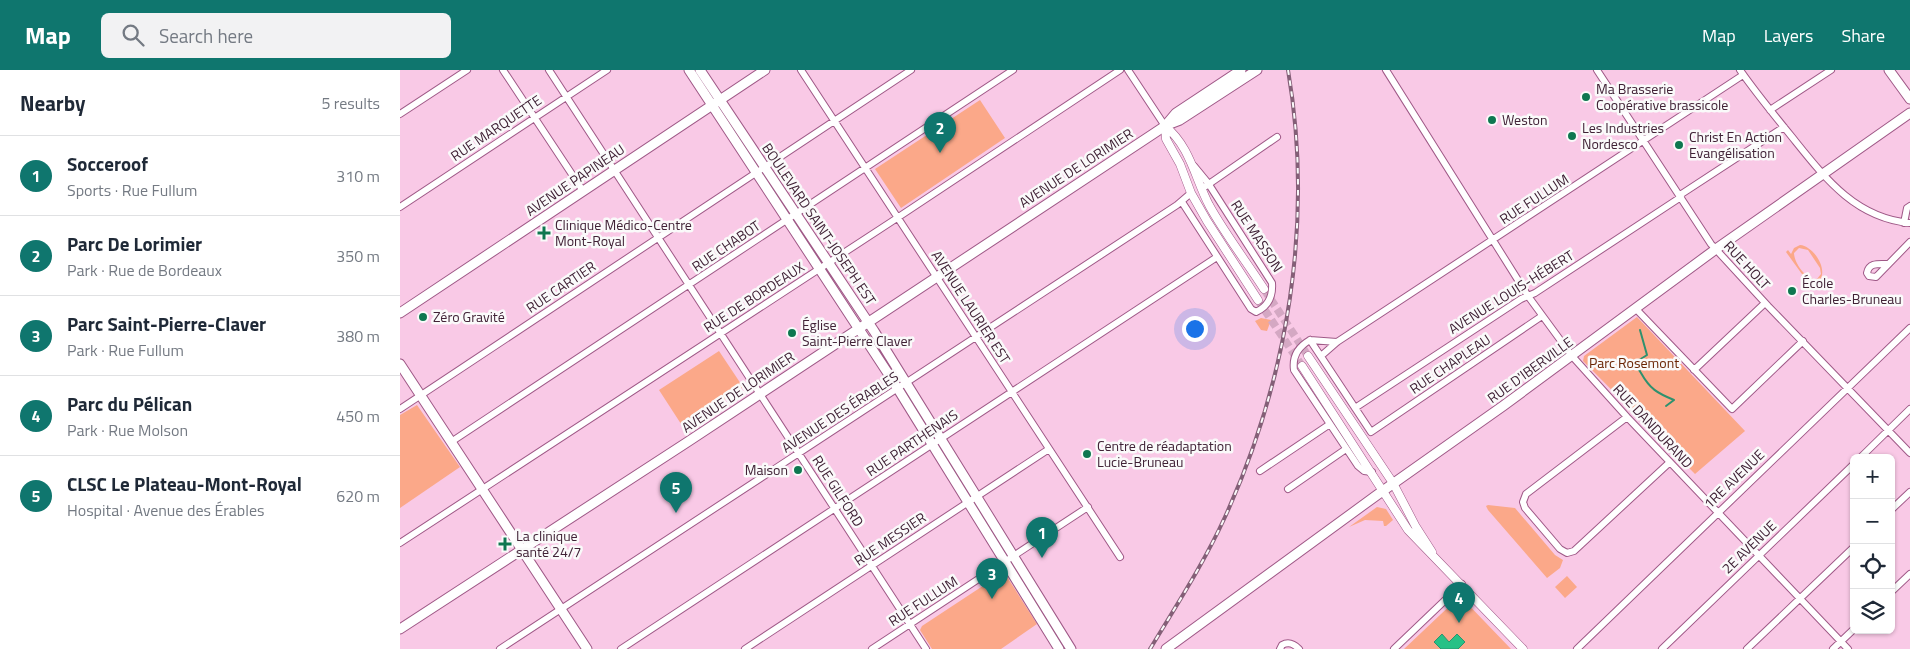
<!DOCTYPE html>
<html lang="en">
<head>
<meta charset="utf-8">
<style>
	:root { --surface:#fff; --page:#f2f2f3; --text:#1f2937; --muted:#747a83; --line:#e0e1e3; --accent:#0f766e }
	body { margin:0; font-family:"Titillium Web",sans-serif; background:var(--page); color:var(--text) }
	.controls { position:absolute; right:15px; bottom:15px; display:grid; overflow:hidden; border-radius:8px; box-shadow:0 1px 4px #0004 }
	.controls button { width:45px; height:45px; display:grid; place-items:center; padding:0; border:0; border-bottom:1px solid var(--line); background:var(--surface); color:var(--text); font:25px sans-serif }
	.you { position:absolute; left:794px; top:258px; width:18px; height:18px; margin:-12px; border:4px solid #fff; border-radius:50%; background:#1a73e8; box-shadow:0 0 0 8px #1a73e833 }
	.badge { display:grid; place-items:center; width:32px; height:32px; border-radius:50%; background:var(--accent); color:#fff; font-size:16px; font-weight:700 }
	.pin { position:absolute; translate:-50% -41px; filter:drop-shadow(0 1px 2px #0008) }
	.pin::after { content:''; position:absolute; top:26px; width:18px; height:15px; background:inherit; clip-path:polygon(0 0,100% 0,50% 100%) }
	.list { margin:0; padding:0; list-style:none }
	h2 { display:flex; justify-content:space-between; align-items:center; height:65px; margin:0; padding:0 20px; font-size:21px }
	h2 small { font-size:16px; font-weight:400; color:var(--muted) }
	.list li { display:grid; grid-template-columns:32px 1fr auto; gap:15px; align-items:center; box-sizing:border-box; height:80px; padding:0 20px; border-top:1px solid var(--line) }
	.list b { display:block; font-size:19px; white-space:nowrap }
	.list p { margin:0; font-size:16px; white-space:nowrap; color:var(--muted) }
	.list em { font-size:16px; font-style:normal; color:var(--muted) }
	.icon { flex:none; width:28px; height:28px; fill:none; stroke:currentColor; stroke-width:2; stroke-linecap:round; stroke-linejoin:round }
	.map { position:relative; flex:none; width:1510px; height:579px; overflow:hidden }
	header { display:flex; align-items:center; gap:30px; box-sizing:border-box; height:70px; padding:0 25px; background:var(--accent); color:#fff }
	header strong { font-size:24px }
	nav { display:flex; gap:28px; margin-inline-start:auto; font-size:18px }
	.search { width:350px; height:45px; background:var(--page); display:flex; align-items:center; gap:12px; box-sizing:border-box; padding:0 18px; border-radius:8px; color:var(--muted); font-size:19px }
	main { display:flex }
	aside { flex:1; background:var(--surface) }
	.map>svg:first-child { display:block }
	.green { fill:#fba889; fill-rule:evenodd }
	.water { fill:#27c186; stroke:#2e916e }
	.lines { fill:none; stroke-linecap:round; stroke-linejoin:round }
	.stream { stroke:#2e916e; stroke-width:2 }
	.tertiary-tunnel { stroke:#d4a8c3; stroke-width:8; stroke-dasharray:8 4; stroke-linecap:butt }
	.minor-casing { stroke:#9f5987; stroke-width:8 }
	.tertiary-casing { stroke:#9f5987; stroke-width:9 }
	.secondary-casing { stroke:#9f5987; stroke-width:11 }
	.minor { stroke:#fff; stroke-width:6 }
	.tertiary { stroke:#fff; stroke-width:8 }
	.secondary { stroke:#fff; stroke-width:9 }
	.rail-casing { stroke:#845f77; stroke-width:4 }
	.rail { stroke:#fafafa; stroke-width:2; stroke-dasharray:5.5; stroke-linecap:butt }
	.poi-dot { fill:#0e7750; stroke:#fafafa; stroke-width:2 }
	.labels { text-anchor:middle; stroke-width:5; stroke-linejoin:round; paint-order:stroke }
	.poi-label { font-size:14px; fill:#402236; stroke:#fafafa; text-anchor:start }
	.street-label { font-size:14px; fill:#402236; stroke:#fafafa }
	.park-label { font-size:14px; fill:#6a2403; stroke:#fafafa }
</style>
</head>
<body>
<header>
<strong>Map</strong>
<div class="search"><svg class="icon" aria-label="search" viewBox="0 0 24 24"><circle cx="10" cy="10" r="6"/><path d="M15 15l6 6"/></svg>Search here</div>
<nav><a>Map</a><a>Layers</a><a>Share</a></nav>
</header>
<main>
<aside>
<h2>Nearby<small>5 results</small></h2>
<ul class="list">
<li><span class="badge">1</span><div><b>Socceroof</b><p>Sports · Rue Fullum</p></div><em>310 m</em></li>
<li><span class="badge">2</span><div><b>Parc De Lorimier</b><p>Park · Rue de Bordeaux</p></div><em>350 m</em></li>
<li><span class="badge">3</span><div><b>Parc Saint-Pierre-Claver</b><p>Park · Rue Fullum</p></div><em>380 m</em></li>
<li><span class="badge">4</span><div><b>Parc du Pélican</b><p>Park · Rue Molson</p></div><em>450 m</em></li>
<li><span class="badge">5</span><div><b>CLSC Le Plateau-Mont-Royal</b><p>Hospital · Avenue des Érables</p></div><em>620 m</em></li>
</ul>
</aside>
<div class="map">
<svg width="1510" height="579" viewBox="0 0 1510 579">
	<rect width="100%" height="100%" fill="#f9c9e6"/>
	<path class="green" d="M 580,30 L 605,68 L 501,138 L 475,99 Z
		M 1400,175 C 1413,176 1428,198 1420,210 L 1412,212 L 1414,217 L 1412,218 L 1386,182 L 1388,180 L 1391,184 L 1394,178 ZM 1399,178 L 1408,180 L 1420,198 L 1421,204 L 1417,209 C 1407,211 1394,193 1394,183 Z
		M 1237,247 L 1345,361 L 1295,404 L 1183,291 L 1184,286 Z
		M 861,248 L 871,250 L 867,261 L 861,260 L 855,251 Z
		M 319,281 L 343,317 L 283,357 L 259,320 Z
		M 17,335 L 60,397 L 0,438 L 0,345 Z
		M 1088,435 L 1115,438 L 1155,485 L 1163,490 L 1160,498 L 1147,508 L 1088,440 L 1086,436 Z
		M 977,437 L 986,439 L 993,450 L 986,456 L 984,456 L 983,451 L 965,450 L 949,457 Z
		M 604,502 L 637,554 L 601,579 L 532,579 L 520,560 L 522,556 Z
		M 1167,506 L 1177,517 L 1165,528 L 1155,517 Z
		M 1060,526 L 1111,579 L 1004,579 L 1059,527 Z"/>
	<path class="water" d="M 1042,564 L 1049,572 L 1057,564 L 1065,572 L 1058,579 L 1041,579 L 1034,572 Z"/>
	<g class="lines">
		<path class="stream" d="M 1240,260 L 1247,285 L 1236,292 C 1236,296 1238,298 1241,303 C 1250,319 1257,323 1274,330 L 1266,336"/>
		<path class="tertiary-tunnel" d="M 864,219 L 908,286
			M 858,230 L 902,296"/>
		<g class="minor-casing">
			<path id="minor" d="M 103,0 L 183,121
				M 149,0 L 526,579
				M 401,0 L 720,487
				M 728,0 L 765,56
				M 986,0 L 1128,226 L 1172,286 L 1227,347 L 1448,579
				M 1197,0 L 1311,174 L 1368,236 L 1510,383
				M 1340,0 C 1356,23 1374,45 1392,67 C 1425,108 1455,148 1510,153
				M 1370,40 L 1431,0
				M 0,44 L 67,0
				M 806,116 L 877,67
				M 1280,125 L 1384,57
				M 782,132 L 851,239 L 856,242 C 869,236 873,226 872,213 L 808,113 L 794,96
				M 0,137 L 207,0
				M 1504,153 L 1507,138 L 1510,136
				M 1488,194 C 1479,194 1469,192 1467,203 L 1469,206 L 1476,207 L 1510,172
				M 1236,239 L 1332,339 L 1403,271
				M 910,270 L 971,362 L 1142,246
				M 910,270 C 898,277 892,286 894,300 L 958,396 L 964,401 L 972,402
				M 910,270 L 937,272
				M 921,286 L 937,272 L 1343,5
				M 1294,300 L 1365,233
				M 955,338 L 1121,229 L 1135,223 L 1281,127
				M 0,339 L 511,0
				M 1227,347 L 1126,424 L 1123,432 L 1125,438 L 1160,479 L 1167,483 L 1174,481 L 1270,392
				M 51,372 L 613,0
				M 1460,388 L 1510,339
				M 860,401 L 930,354
				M 888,419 L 946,379
				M 1491,440 L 1510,422
				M 0,473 L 491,152 L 720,0
				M 1491,522 L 1510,504
				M 100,579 L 777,135 L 791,123
				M 221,579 L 817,187
				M 345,579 L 649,379
				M 472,579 L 688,437
				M 880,579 L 882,575 C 889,571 894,574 899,579
				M 994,579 L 1062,514
				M 1177,579 L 1510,258
				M 1262,579 L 1454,394
				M 1347,579 L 1454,477
				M 1433,579 L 1454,559"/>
		</g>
		<g class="tertiary-casing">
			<path id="tertiary" d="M 765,56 L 766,69 L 780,94 L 791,123 L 807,151 L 858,230
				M 765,56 C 790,76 795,108 809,135 C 825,164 846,191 864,219
				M 908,286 L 993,413 L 1016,457 L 1032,482
				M 902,296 L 1008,460 L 1123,579"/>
		</g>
		<g class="secondary-casing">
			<path id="secondary" d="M 289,0 L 493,311 L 659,579
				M 300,0 L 474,261 L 671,579
				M 1489,0 L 1510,29
				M 767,55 L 780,50 L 857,0
				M 0,243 L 365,0
				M 0,294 L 187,579
				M 0,559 L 289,371 L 753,64 L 765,56 L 776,43 L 841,0
				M 766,579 L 977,425 L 1103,336 L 1316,179 L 1510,43"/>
		</g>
		<use href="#minor" class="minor"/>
		<use href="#tertiary" class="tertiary"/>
		<use href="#secondary" class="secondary"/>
		<g class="rail-casing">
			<path id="rail" d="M 750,579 C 776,536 804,493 825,447 C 888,309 914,151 888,0"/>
		</g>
		<use href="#rail" class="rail"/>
	</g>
	<g class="poi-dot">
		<circle cx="1186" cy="27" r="5"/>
		<circle cx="1092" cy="50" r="5"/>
		<circle cx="1172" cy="66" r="5"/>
		<circle cx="1279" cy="75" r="5"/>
		<path d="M141.5 155.5h5v5h5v5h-5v5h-5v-5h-5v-5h5z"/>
		<circle cx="1392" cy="221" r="5"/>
		<circle cx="23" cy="247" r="5"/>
		<circle cx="392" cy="263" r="5"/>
		<circle cx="687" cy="384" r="5"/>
		<circle cx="398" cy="400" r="5"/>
		<path d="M102.5 466.5h5v5h5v5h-5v5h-5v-5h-5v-5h5z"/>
	</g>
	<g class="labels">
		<g class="poi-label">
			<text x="1196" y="24">Ma Brasserie<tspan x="1196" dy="16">Coopérative brassicole</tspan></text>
			<text x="1102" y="55">Weston</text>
			<text x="1182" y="63">Les Industries<tspan x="1182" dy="16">Nordesco</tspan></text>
			<text x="1289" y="72">Christ En Action<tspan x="1289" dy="16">Evangélisation</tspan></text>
			<text x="155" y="160">Clinique Médico-Centre<tspan x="155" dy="16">Mont-Royal</tspan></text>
			<text x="1402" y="218">École<tspan x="1402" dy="16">Charles-Bruneau</tspan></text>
			<text x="33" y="252">Zéro Gravité</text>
			<text x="402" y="260">Église<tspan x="402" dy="16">Saint-Pierre Claver</tspan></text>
			<text x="697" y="381">Centre de réadaptation<tspan x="697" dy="16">Lucie-Bruneau</tspan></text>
			<text x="388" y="405" text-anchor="end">Maison</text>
			<text x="116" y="471">La clinique<tspan x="116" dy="16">santé 24/7</tspan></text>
		</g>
		<g class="street-label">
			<text transform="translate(96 58) rotate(-34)" y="5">RUE MARQUETTE</text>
			<text transform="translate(676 98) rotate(-33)" y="5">AVENUE DE LORIMIER</text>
			<text transform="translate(175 110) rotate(-34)" y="5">AVENUE PAPINEAU</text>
			<text transform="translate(1134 129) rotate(-33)" y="5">RUE FULLUM</text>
			<text transform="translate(419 154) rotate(56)" y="5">BOULEVARD SAINT-JOSEPH EST</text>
			<text transform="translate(857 166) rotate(57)" y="5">RUE MASSON</text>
			<text transform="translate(326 176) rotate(-34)" y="5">RUE CHABOT</text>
			<text transform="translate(1347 195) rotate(47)" y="5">RUE HOLT</text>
			<text transform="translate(161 217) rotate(-34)" y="5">RUE CARTIER</text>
			<text transform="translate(1111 222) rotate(-32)" y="5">AVENUE LOUIS-HÉBERT</text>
			<text transform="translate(354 227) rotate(-33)" y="5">RUE DE BORDEAUX</text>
			<text transform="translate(571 237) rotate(57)" y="5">AVENUE LAURIER EST</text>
			<text transform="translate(1050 294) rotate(-34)" y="5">RUE CHAPLEAU</text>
			<text transform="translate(1130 300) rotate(-36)" y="5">RUE D'IBERVILLE</text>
			<text transform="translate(338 322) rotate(-34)" y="5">AVENUE DE LORIMIER</text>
			<text transform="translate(440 342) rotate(-33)" y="5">AVENUE DES ÉRABLES</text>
			<text transform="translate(1253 356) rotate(47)" y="5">RUE DANDURAND</text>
			<text transform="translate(512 373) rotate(-34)" y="5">RUE PARTHENAIS</text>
			<text transform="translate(1334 409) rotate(-44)" y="5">1RE AVENUE</text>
			<text transform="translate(438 421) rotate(57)" y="5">RUE GILFORD</text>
			<text transform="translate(490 469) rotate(-34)" y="5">RUE MESSIER</text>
			<text transform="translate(1349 477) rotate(-44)" y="5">2E AVENUE</text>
			<text transform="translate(523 531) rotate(-33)" y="5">RUE FULLUM</text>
		</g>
		<g class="park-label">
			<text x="1234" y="298">Parc Rosemont</text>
		</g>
	</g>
</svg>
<div class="controls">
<button>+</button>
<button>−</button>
<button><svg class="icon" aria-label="locate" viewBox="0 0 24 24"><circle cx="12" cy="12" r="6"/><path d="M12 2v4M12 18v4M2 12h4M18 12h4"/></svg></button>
<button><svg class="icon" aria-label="layers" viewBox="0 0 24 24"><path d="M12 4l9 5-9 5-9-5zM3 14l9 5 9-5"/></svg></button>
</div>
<div class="you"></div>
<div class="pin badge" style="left:642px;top:488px">1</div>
<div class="pin badge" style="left:540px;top:83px">2</div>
<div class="pin badge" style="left:592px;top:529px">3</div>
<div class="pin badge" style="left:1059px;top:553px">4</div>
<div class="pin badge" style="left:276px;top:443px">5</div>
</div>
</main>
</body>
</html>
